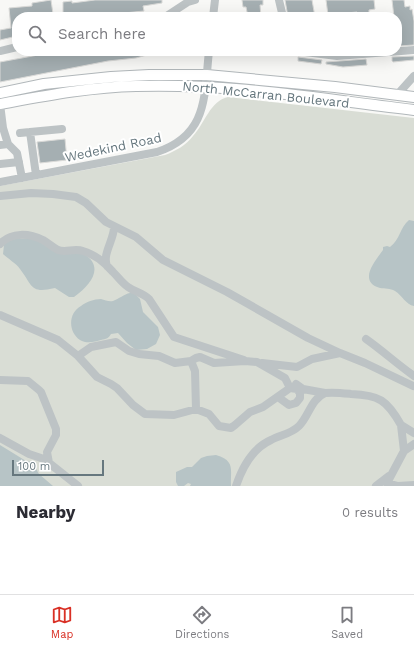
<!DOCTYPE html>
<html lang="en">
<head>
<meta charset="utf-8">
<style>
	:root { --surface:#fff; --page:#f2f2f3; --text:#2b2b33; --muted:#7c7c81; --line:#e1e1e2; --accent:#d93025 }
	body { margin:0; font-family:"Work Sans",sans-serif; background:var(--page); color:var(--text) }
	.scale { position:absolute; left:12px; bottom:10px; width:92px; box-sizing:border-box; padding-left:4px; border:2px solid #66777e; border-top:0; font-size:11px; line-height:14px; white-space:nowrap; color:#66777e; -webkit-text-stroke:3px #fff; paint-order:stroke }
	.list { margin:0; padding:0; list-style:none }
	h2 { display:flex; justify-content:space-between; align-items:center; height:52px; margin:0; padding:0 16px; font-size:17px }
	h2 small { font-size:13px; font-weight:400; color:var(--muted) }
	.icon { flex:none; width:22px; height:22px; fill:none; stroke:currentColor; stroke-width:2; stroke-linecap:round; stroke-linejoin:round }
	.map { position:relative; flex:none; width:414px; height:486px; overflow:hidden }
	.search { position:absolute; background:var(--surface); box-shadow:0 4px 16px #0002; left:12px; right:12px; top:12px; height:44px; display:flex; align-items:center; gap:10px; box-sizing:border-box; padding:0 14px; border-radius:16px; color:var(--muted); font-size:15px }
	.sheet { height:108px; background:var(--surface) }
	nav { display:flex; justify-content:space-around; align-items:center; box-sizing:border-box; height:56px; border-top:1px solid var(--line); background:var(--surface); font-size:11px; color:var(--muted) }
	nav a { display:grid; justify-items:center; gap:2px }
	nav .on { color:var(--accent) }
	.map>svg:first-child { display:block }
	.green { fill:#d9ddd5 }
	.water { fill:#b7c4c6 }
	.building { fill:#a5afb2; stroke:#dadad8 }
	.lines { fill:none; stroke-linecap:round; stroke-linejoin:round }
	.major-casing { stroke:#b1b7ba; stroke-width:12 }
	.minor { stroke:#bdc3c5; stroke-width:8 }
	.major { stroke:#fff; stroke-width:10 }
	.labels { text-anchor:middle; stroke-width:4; stroke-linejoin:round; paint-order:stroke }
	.street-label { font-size:13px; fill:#66777e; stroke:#fff }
</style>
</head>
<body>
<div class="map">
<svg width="414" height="486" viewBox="0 0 414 486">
	<rect width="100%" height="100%" fill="#f8f8f6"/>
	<path class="green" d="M 228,97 L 414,118 L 414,486 L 0,486 L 0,186 L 165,155 C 176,151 186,145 193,136 C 205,123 210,101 228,97 Z"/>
	<path class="water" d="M 409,220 L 414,221 L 414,306 C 406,305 402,295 395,291 C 390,288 385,289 380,288 C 357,281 376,260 383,250 L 383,247 L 387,246 L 390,247 C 400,240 400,227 409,220 Z
		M 18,238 C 23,239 31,238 36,240 C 40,241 43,244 47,245 C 57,248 68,247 78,251 C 106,263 94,283 74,297 L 69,297 L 55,288 C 30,294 33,286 20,269 C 16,263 8,259 3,254 L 4,245 L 8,241 Z
		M 130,293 L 134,293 L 140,299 L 143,312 L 158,327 L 160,335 L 156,344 L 147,349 L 136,350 L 127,343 L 118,333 L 111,334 C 109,338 106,339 101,340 C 95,342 86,344 80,340 C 68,332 68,313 81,306 C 86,302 94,299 101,299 C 105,300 109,302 113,301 C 119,299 124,294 130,293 Z
		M 0,445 L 26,461 L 32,462 L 39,474 L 53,486 L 0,486 Z
		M 216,455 C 236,461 230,470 231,486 L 188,486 L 190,486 L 191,484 L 188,483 L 184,486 L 178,486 L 176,482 L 176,472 L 187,467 L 192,467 L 201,458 L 207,456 Z"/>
	<path class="building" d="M 51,0 L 53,14 L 29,16 L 29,17 L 17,17 L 17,36 L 0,40 L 0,30 L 11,28 L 9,8 L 32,6 L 32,3 Z
		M 95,0 L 162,0 L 162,3 L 143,6 L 144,11 L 124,13 L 124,15 L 106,17 L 63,17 L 63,2 L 72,1 L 72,3 Z
		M 242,0 L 263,0 L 263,5 L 260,5 L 261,17 L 248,17 L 246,7 L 243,7 Z
		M 285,0 L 312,0 L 315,17 L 288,17 Z
		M 326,0 L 374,0 L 375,9 L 369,10 L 369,13 L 358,14 L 357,12 L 346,13 L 346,15 L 334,17 L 334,15 L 328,15 Z
		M 392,0 L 404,0 L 405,7 L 410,6 L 410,10 L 412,9 L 414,21 L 414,45 L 399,46 L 399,42 L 397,43 L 397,17 L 394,17 Z
		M 60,51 L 154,51 L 154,53 L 136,58 L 108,61 L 0,82 L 0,62 Z
		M 414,56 L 414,60 L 393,62 L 392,61 L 392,57 Z
		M 298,57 L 322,60 L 321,64 L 298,61 Z
		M 366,59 L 367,65 L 343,67 L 326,64 L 326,62 Z
		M 65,139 L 67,160 L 40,163 L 37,142 Z"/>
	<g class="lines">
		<g class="major-casing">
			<path id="major" d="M 0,93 L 44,84 L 111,77 L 149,75 L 207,75 L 335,87 L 414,97
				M 0,104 C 44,96 90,87 136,86 C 229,83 321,99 414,110"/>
		</g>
		<path class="minor" d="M 279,0 L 283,17
			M 165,17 L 188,2 L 195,0
			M 213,17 L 215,0
			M 0,51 L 17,47
			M 297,51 L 337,56 L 414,50
			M 397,95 L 414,76
			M 0,104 L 3,128 L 8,144 L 17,153 L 22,178
			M 20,133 L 30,132
			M 0,145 L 8,144
			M 0,164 L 19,162
			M 36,175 L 30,132 L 62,129
			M 0,182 L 157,152 C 208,135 204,97 209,51
			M 0,196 L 31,193 L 53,194 L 76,197 L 86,203 L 106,222 L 136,237 L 163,260 L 227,292 L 308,338 L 340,353
			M 0,244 C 11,232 29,233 43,240 C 48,243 52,247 58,250 C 66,253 74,248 83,251 C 94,254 105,263 113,272 C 118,277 122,283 128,287 C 135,292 143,293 149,299 L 174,337 L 244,360
			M 107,266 C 102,254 114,240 114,227
			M 0,315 L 58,340 L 78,356
			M 366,339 C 383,351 397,364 414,376
			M 191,361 L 195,371 L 196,409
			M 262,363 L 297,367 L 312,359 L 340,353 L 365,363 L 413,386
			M 0,380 L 28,381 L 39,390 L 41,392 L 56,429 L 56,435 L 47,452 L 49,463
			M 296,384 L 303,389 L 325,393
			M 278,397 L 289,405 L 296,403 L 300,398 L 300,393 L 297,389 L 290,388 L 263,407 L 250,412 L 235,425 L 231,428 L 219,426 L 209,414 L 196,409 L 174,415 L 145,414 L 133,405 L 117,388 L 111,384 L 97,377 L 78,356 L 91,347 L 116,342 L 129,351 L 139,354 L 159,356 L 175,363 L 191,361 L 196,358 L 200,357 L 214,363 L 245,361 L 257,362 L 285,378 L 290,388
			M 0,438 L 29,454 L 44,459 L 78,486
			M 404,451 L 401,425 L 414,433
			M 236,486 C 242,468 253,448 271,440 C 280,435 291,434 299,426 C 309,416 311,399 325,393 C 334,392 342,393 351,394 C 379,395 387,400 401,425
			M 376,486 L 389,476
			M 398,486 L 387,483 L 404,451 L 414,444
			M 398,486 L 414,485"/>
		<use href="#major" class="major"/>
	</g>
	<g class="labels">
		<g class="street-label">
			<text transform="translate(266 94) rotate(6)" y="5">North McCarran Boulevard</text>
			<text transform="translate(113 147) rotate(-12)" y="5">Wedekind Road</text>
		</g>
	</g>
</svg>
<div class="scale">100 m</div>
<div class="search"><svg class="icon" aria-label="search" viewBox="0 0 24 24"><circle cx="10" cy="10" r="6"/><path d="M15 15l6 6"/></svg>Search here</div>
</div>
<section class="sheet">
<h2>Nearby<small>0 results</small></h2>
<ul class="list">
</ul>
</section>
<nav>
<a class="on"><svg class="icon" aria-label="map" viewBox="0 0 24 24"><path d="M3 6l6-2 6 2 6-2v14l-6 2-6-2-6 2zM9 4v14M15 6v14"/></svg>Map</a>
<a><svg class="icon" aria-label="directions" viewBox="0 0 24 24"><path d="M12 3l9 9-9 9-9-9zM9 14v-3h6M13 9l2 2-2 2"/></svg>Directions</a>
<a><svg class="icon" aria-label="saved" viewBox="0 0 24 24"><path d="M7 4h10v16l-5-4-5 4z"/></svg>Saved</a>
</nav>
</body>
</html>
